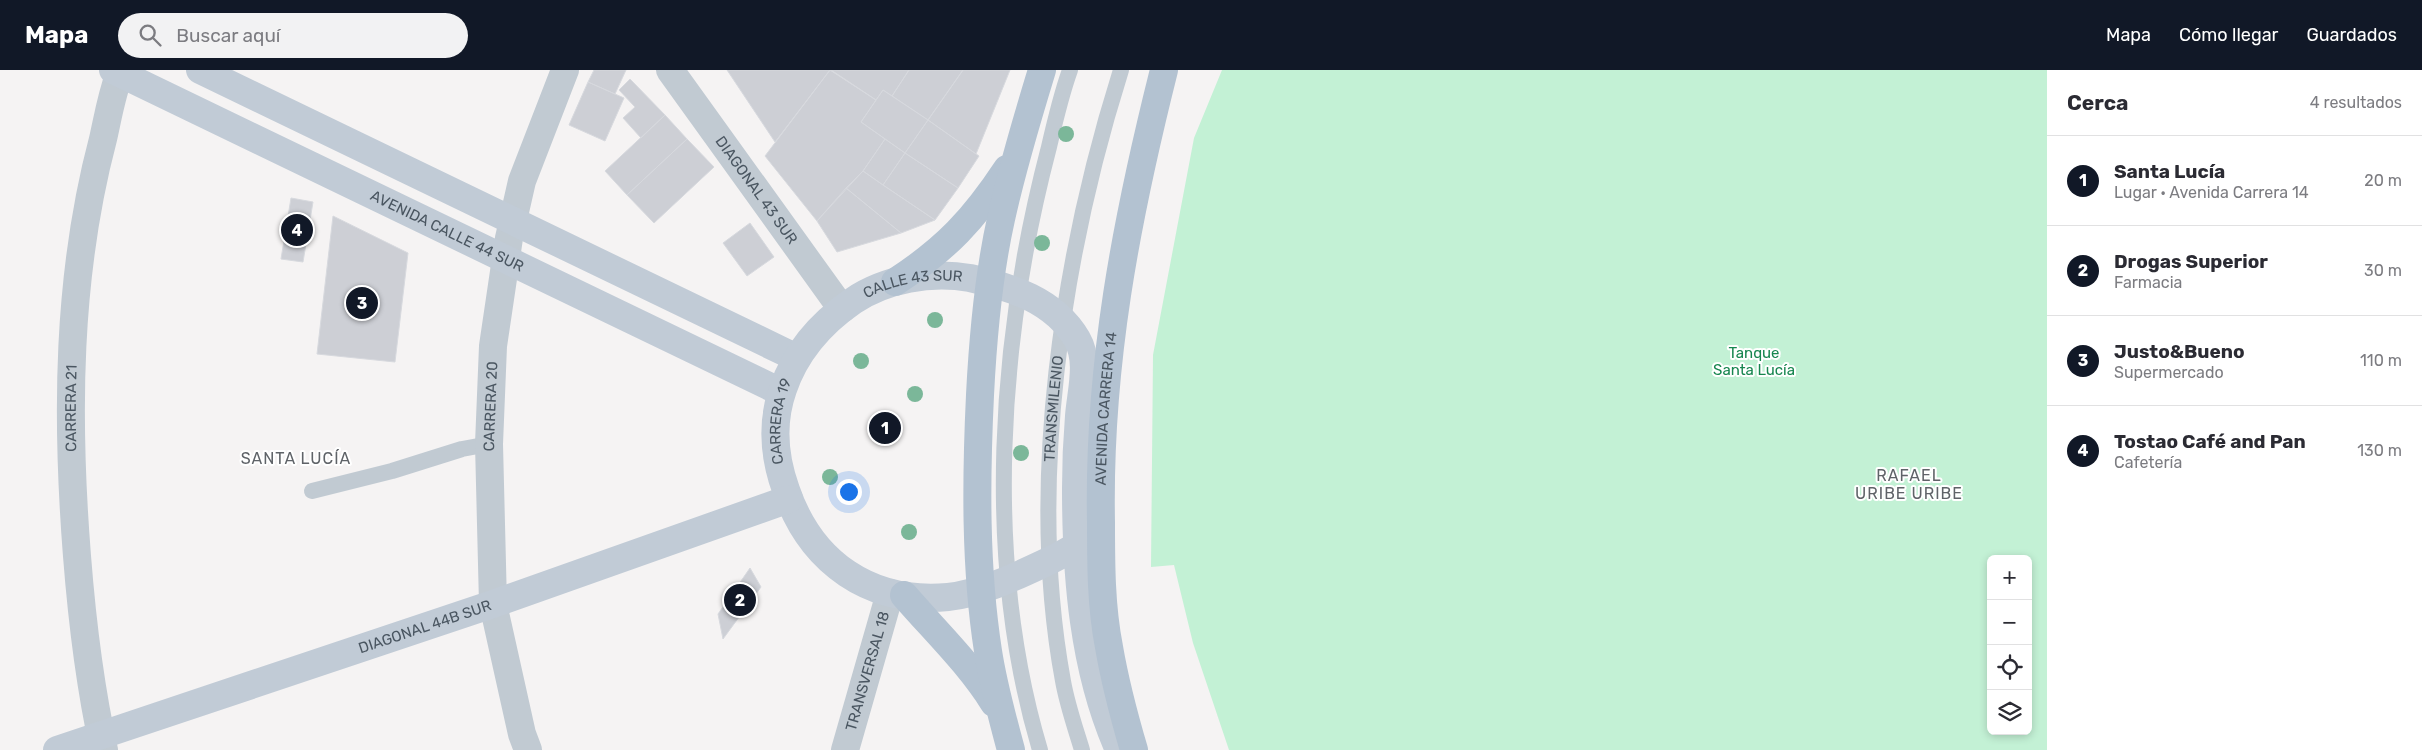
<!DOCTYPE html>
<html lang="es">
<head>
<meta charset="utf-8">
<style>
	:root { --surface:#fff; --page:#f2f2f3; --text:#2b2b33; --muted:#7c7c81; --line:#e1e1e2; --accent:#111827 }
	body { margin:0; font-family:Rubik,sans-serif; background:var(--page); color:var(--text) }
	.controls { position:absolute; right:15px; bottom:15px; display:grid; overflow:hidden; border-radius:8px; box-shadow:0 2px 8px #0003 }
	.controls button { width:45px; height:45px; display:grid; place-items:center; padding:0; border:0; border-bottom:1px solid var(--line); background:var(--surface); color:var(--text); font:25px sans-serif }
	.you { position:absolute; left:848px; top:421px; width:18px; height:18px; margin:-12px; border:4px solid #fff; border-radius:50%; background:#1a73e8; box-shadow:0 0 0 8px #1a73e833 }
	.badge { display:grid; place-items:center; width:32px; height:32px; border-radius:50%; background:var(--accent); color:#fff; font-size:16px; font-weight:700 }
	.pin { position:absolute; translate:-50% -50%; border:2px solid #fff; box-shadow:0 1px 5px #0006 }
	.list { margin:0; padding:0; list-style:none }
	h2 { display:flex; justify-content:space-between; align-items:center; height:65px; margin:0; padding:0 20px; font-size:21px }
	h2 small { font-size:16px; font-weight:400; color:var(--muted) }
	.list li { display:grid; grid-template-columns:32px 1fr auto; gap:15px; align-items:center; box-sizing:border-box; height:90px; padding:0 20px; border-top:1px solid var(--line) }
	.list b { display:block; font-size:19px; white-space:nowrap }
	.list p { margin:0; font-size:16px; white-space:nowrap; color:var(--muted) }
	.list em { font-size:16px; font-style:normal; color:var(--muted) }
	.icon { flex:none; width:28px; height:28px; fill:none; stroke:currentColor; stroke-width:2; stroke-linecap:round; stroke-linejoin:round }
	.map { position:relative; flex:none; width:2047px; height:680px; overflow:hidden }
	header { display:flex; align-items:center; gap:30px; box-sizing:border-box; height:70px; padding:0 25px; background:var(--accent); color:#fff }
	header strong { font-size:24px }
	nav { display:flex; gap:28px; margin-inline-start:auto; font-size:18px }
	.search { width:350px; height:45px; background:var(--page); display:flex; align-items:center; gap:12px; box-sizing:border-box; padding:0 18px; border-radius:28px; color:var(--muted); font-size:19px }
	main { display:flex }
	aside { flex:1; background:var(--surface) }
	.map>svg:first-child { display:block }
	.green { fill:#c3f1d5; fill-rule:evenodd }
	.building { fill:#cdcfd5; stroke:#d7d9de }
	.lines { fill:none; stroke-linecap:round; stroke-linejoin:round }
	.lane { stroke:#c1cad2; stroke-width:16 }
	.street { stroke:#c1cad2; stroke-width:28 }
	.secondary { stroke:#c1cbd6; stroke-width:28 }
	.primary { stroke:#b3c2d1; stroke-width:28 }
	.tree { fill:#7bb799 }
	.labels { text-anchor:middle; stroke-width:4; stroke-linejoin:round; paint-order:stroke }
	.street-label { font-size:15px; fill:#4a5661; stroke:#fff }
	.park-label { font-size:15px; fill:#17864f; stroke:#fff }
	.neighbourhood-label { font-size:16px; letter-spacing:1px; fill:#5f6368; stroke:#fff }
</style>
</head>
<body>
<header>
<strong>Mapa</strong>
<div class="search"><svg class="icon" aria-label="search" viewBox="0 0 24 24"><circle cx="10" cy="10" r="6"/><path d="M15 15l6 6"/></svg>Buscar aquí</div>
<nav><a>Mapa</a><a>Cómo llegar</a><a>Guardados</a></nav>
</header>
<main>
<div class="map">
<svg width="2047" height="680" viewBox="0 0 2047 680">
	<rect width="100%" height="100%" fill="#f5f3f3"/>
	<path class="green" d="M 1222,0 L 2047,0 L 2047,680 L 1229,680 L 1193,573 L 1174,495 L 1151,497 L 1153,285 L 1194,68 ZM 1991,489 L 2028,489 L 2028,661 L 1991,661 Z"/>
	<path class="building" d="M 594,0 L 626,0 L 615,24 L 588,12 Z
		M 727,0 L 830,0 L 775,72 Z
		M 830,0 L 876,30 L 861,52 L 885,69 L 863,101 L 817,151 L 765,86 Z
		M 831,0 L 909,0 L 892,26 L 883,20 L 876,30 Z
		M 909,0 L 963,0 L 928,50 L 892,26 Z
		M 963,0 L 1010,0 L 976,84 L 928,50 Z
		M 630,9 L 665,45 L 641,68 L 623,48 L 635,37 L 619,20 Z
		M 588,12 L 624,28 L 605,71 L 569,55 Z
		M 883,20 L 928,50 L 905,83 L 861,52 Z
		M 665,45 L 687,69 L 627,125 L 605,101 Z
		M 928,50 L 979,86 L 958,118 L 905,83 Z
		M 687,69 L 714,97 L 654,153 L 627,125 Z
		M 885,69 L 905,83 L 883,115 L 863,101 Z
		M 905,83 L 958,118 L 935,150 L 883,115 Z
		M 863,101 L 883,115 L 935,150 L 901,163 L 846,118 Z
		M 846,118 L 901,163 L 837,182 L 817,151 Z
		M 291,128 L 313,132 L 303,192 L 281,189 Z
		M 333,146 L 408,183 L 395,292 L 317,284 Z
		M 750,153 L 774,187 L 747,206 L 723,173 Z
		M 750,498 L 761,517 L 723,569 L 718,544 Z"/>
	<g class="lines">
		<g class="lane">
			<path d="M 312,421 L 392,401 L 462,379 L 489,374"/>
			<path d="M 1040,680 C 983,489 999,267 1049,77 C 1055,51 1061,25 1070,0"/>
			<path id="s1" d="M 1082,680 C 1075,657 1067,634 1063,611 C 1027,416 1062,187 1121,0"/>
		</g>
		<g class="street">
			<path id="s2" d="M 670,0 L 842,239"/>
			<path id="s3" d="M 104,680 C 90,617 82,550 77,486 C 66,346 67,205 103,69 C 108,47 112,22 121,0"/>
			<path id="s4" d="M 528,680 L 522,664 L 493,534 L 489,374 L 493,276 L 509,168 L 522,111 L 565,0"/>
			<path id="s5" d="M 845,680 L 890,523"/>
		</g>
		<g class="secondary">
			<path id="s6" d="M 113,0 L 781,322"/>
			<path d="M 200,0 L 797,288"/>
			<path id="s7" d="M 1101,461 C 1084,471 1068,482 1051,490 C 1021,504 981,524 948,527 C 870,534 811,493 786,420 C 774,387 771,353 783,319 C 796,281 821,253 853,231 C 885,209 931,201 970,208 C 1011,217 1054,230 1077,269 C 1090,291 1081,321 1079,346 C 1077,370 1076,394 1076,418 C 1076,506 1083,599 1119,680"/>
			<path id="s8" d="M 57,680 L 493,534 L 789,429"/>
		</g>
		<g class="primary">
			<path d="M 895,212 C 946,179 974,149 1007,99"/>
			<path d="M 904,525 C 935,561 969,593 994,633"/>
			<path d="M 1011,680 C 1002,647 993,614 988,581 C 975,497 976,409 980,325 C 983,266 988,207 1001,149 C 1012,99 1027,49 1042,0"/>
			<path id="s9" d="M 1134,680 C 1124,646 1115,612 1109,577 C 1101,536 1101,494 1101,452 C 1098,296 1126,151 1164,0"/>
		</g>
	</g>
	<g class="tree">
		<circle cx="1066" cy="64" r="8"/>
		<circle cx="1042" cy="173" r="8"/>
		<circle cx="935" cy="250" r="8"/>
		<circle cx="861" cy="291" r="8"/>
		<circle cx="915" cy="324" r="8"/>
		<circle cx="1021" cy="383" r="8"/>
		<circle cx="830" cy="407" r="8"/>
		<circle cx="909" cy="462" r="8"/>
	</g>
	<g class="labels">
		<g class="street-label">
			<text dy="5" stroke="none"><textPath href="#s2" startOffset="148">DIAGONAL 43 SUR</textPath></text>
			<text dy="5" stroke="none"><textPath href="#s6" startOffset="371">AVENIDA CALLE 44 SUR</textPath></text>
			<text dy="5" stroke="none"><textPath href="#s7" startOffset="660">CALLE 43 SUR</textPath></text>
			<text dy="5" stroke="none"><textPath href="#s4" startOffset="348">CARRERA 20</textPath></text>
			<text dy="5" stroke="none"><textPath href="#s1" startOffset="345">TRANSMILENIO</textPath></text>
			<text dy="5" stroke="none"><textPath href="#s3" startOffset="344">CARRERA 21</textPath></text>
			<text dy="5" stroke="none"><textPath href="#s9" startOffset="345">AVENIDA CARRERA 14</textPath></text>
			<text dy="5" stroke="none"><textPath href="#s7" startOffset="449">CARRERA 19</textPath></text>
			<text dy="5" stroke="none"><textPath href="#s8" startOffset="388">DIAGONAL 44B SUR</textPath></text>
			<text dy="5" stroke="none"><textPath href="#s5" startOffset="82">TRANSVERSAL 18</textPath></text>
		</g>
		<g class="park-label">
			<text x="1754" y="288">Tanque<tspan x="1754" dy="17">Santa Lucía</tspan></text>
		</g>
		<g class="neighbourhood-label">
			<text x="296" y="394">SANTA LUCÍA</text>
			<text x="1909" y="411">RAFAEL<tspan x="1909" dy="18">URIBE URIBE</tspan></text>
		</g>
	</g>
</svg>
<div class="controls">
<button>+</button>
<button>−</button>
<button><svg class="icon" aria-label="locate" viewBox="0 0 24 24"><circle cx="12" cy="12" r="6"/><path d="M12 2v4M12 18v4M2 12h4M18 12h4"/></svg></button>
<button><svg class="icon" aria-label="layers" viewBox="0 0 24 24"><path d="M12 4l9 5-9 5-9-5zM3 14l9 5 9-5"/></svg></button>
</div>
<div class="you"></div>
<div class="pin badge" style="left:885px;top:358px">1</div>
<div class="pin badge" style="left:740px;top:530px">2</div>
<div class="pin badge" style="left:362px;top:233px">3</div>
<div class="pin badge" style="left:297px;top:160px">4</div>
</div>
<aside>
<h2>Cerca<small>4 resultados</small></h2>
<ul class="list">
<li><span class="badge">1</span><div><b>Santa Lucía</b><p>Lugar · Avenida Carrera 14</p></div><em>20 m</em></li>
<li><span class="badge">2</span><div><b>Drogas Superior</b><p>Farmacia</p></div><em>30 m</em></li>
<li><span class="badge">3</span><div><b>Justo&amp;Bueno</b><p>Supermercado</p></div><em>110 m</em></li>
<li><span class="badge">4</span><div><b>Tostao Café and Pan</b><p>Cafetería</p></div><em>130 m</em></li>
</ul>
</aside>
</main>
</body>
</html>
